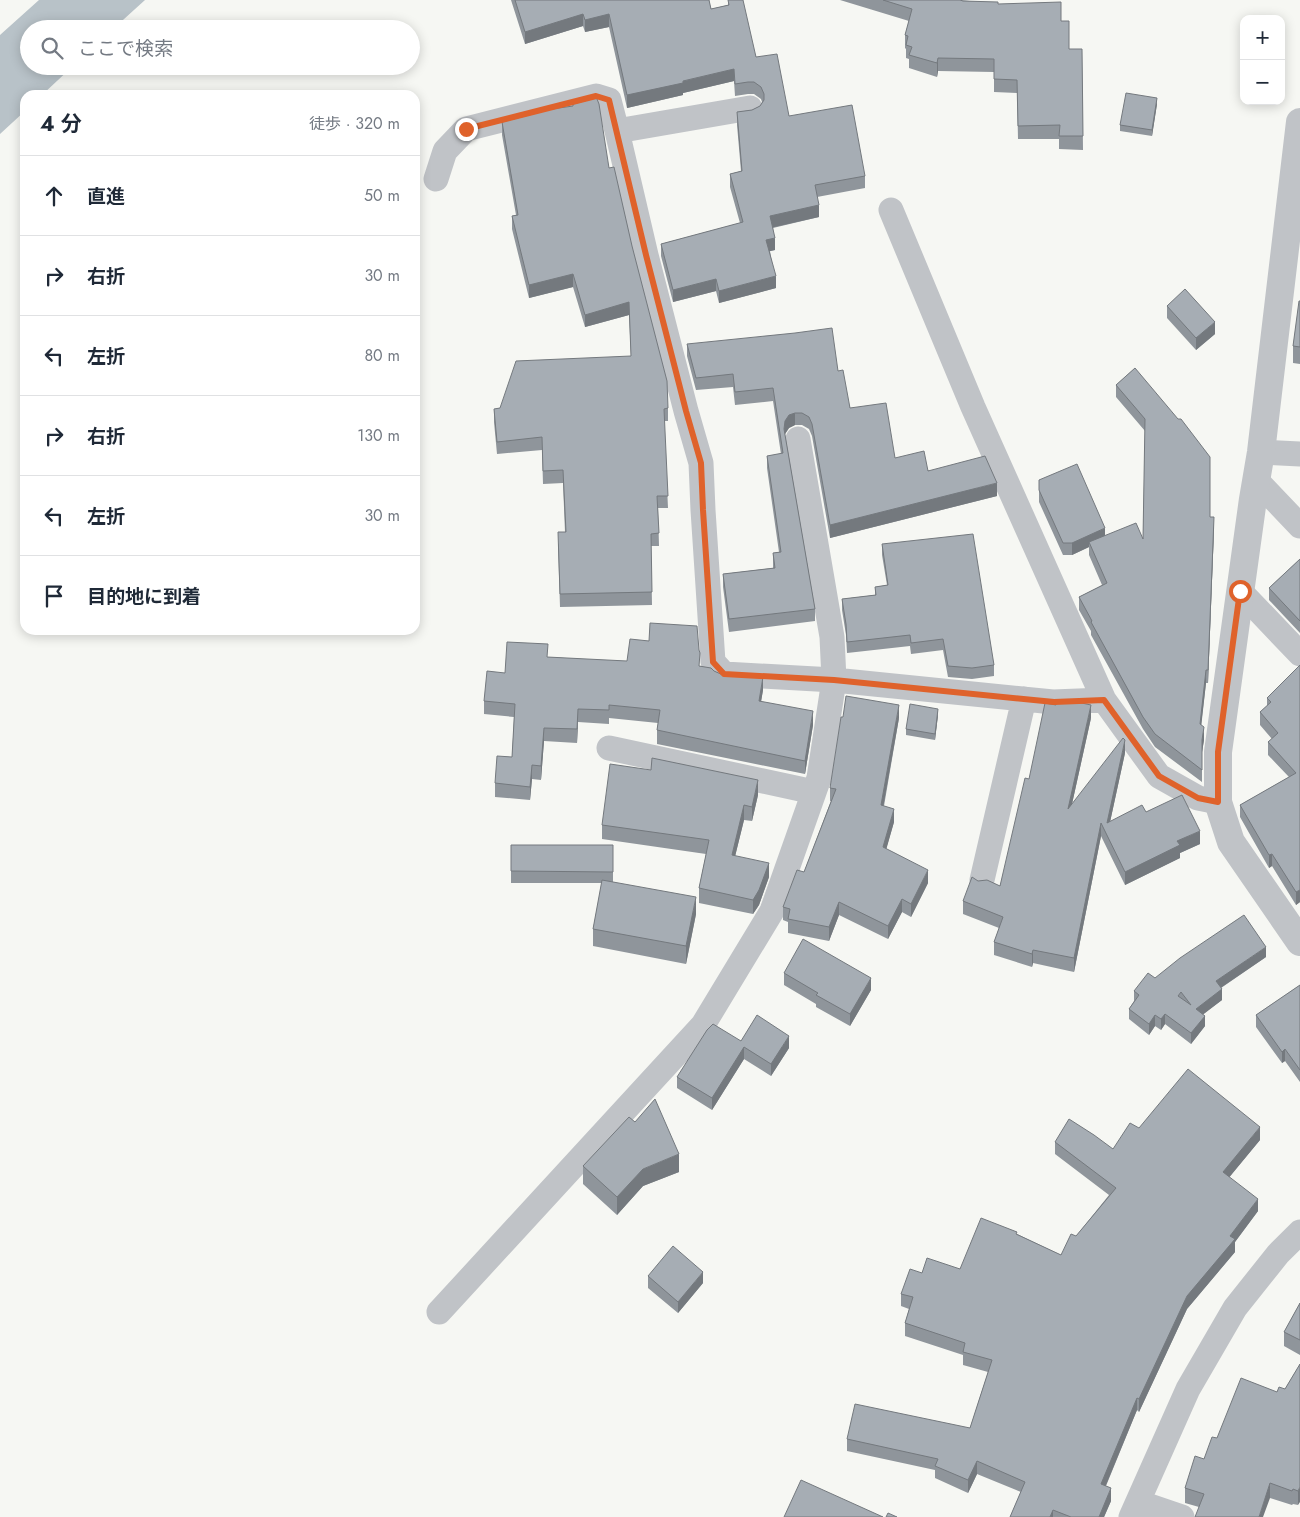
<!DOCTYPE html>
<html lang="ja">
<head>
<meta charset="utf-8">
<style>
	:root { --surface:#fff; --page:#f2f2f3; --text:#1f2937; --muted:#747a83; --line:#e0e1e3 }
	body { margin:0; font-family:Jost,"Noto Sans JP",sans-serif; background:var(--page); color:var(--text) }
	.controls { position:absolute; right:15px; top:15px; display:grid; overflow:hidden; border-radius:10px; box-shadow:0 2px 12px #0003 }
	.controls button { width:45px; height:45px; display:grid; place-items:center; padding:0; border:0; border-bottom:1px solid var(--line); background:var(--surface); color:var(--text); font:25px sans-serif }
	.stop { position:absolute; width:15px; height:15px; margin:-11px; border:4px solid #df622b; border-radius:50%; background:#fff }
	.stop.end { background:#df622b; border-color:#fff; box-shadow:0 1px 5px #0008 }
	.list { margin:0; padding:0; list-style:none }
	h2 { display:flex; justify-content:space-between; align-items:center; height:65px; margin:0; padding:0 20px; font-size:21px }
	h2 small { font-size:16px; font-weight:400; color:var(--muted) }
	.list li { display:grid; grid-template-columns:32px 1fr auto; gap:15px; align-items:center; box-sizing:border-box; height:80px; padding:0 20px; border-top:1px solid var(--line) }
	.list b { display:block; font-size:19px; white-space:nowrap }
	.list em { font-size:16px; font-style:normal; color:var(--muted) }
	.icon { flex:none; width:28px; height:28px; fill:none; stroke:currentColor; stroke-width:2; stroke-linecap:round; stroke-linejoin:round }
	.map { position:relative; flex:none; width:1300px; height:1517px; overflow:hidden }
	.search { position:absolute; background:var(--surface); box-shadow:0 2px 12px #0003; left:20px; top:20px; width:400px; height:55px; display:flex; align-items:center; gap:12px; box-sizing:border-box; padding:0 18px; border-radius:28px; color:var(--muted); font-size:19px }
	.panel { position:absolute; background:var(--surface); box-shadow:0 2px 12px #0003; left:20px; top:90px; width:400px; height:545px; border-radius:15px }
	.map>svg:first-child { display:block }
	.water { fill:#b8c2c8 }
	.lines { fill:none; stroke-linecap:round; stroke-linejoin:round }
	.minor { stroke:#c0c3c7; stroke-width:25 }
	.tertiary { stroke:#c0c3c7; stroke-width:28 }
	.wall { fill:#8f959b }
	.shaded-wall { fill:#74797e }
	.building { fill:#a6adb4; stroke:#74797e; fill-rule:evenodd }
	.route { stroke:#df622b; stroke-width:6 }
</style>
</head>
<body>
<div class="map">
<svg width="1300" height="1517" viewBox="0 0 1300 1517">
	<rect width="100%" height="100%" fill="#f6f7f3"/>
	<path class="water" d="M 39,0 L 145,0 L 113,29 L 29,29 L 29,66 L 73,66 L 42,95 L 25,95 L 25,111 L 0,134 L 0,35 Z"/>
	<g class="lines">
		<path class="minor" d="M 750,108 L 617,131 L 646,255 L 686,411 L 701,463 L 703,510 L 713,662 L 724,674 L 834,680 L 1053,702 L 1104,700 L 1159,776 L 1198,798 L 1218,802
			M 436,179 L 445,151 L 466,129 L 596,96 L 609,100 L 617,131
			M 891,210 L 973,407 L 1104,700
			M 1261,452 L 1300,454
			M 1256,480 L 1300,526
			M 1240,591 L 1300,654
			M 609,748 L 814,792
			M 982,880 L 1024,699
			M 439,1312 L 703,1025 L 772,911 L 819,778 L 834,680 L 832,637 L 798,439
			M 1138,1502 L 1182,1517
			M 1131,1517 L 1188,1389 L 1235,1308 L 1278,1254 L 1300,1232"/>
		<path class="tertiary" d="M 1300,122 L 1261,452 L 1253,499 L 1218,752 L 1218,802 L 1231,842 L 1300,942"/>
	</g>
	<path class="wall" d="M 511,0 L 709,0 L 711,9 L 728,5 L 728,0 L 756,57 L 789,116 L 865,176 L 865,188 L 817,197 L 819,217 L 773,228 L 775,250 L 770,251 L 776,288 L 719,303 L 716,291 L 673,302 L 661,256 L 661,244 L 740,223 L 730,187 L 730,174 L 741,171 L 737,125 L 737,112 L 752,110 L 760,106 L 762,102 L 761,99 L 754,94 L 748,94 L 735,96 L 734,81 L 683,93 L 683,95 L 627,108 L 609,27 L 585,32 L 583,26 L 525,44 Z
		M 840,0 L 960,0 L 998,4 L 1061,21 L 1069,49 L 1082,49 L 1083,150 L 1059,149 L 1059,139 L 1018,139 L 1017,93 L 994,92 L 994,72 L 938,71 L 937,77 L 909,68 L 909,59 L 906,58 L 906,49 L 905,48 L 905,35 L 909,21 Z
		M 1157,104 L 1152,136 L 1120,131 L 1120,125 Z
		M 502,122 L 609,168 L 668,408 L 668,421 L 664,421 L 668,508 L 658,508 L 659,546 L 651,546 L 652,605 L 560,607 L 558,545 L 565,532 L 563,483 L 543,484 L 542,450 L 497,454 L 494,422 L 494,409 L 500,408 L 631,356 L 629,315 L 585,327 L 573,287 L 529,298 L 512,229 L 512,216 L 516,215 L 502,135 Z
		M 1300,301 L 1300,364 L 1293,363 L 1293,346 Z
		M 1167,306 L 1215,334 L 1196,350 L 1167,318 Z
		M 687,344 L 838,371 L 850,408 L 895,458 L 997,496 L 830,538 L 812,436 L 809,429 L 802,425 L 795,425 L 789,428 L 785,434 L 815,609 L 815,621 L 729,632 L 723,587 L 723,574 L 773,568 L 773,553 L 779,552 L 767,468 L 767,456 L 781,454 L 773,401 L 735,405 L 733,387 L 696,390 L 687,356 Z
		M 1135,368 L 1210,517 L 1214,529 L 1208,683 L 1206,683 L 1201,725 L 1204,740 L 1202,752 L 1202,782 L 1155,747 L 1143,729 L 1091,635 L 1091,631 L 1079,610 L 1079,597 L 1102,585 L 1089,555 L 1089,547 L 1072,555 L 1063,555 L 1039,502 L 1039,480 L 1105,536 L 1143,539 L 1145,431 L 1116,397 L 1116,385 Z
		M 882,544 L 994,665 L 994,676 L 972,679 L 948,677 L 943,650 L 911,654 L 910,646 L 847,653 L 846,635 L 842,610 L 842,599 L 875,595 L 875,587 L 887,585 L 882,555 Z
		M 1300,559 L 1300,633 L 1269,600 L 1269,588 Z
		M 548,657 L 700,666 L 763,690 L 761,701 L 813,725 L 805,774 L 657,744 L 657,730 L 658,723 L 609,718 L 609,724 L 578,722 L 577,743 L 544,741 L 541,780 L 532,779 L 530,800 L 495,797 L 495,783 L 512,757 L 514,717 L 484,714 L 484,701 L 505,673 Z
		M 1300,665 L 1300,902 L 1296,905 L 1272,866 L 1269,868 L 1240,817 L 1240,805 L 1289,777 L 1268,755 L 1268,742 L 1272,739 L 1260,725 L 1260,712 L 1267,706 L 1267,698 Z
		M 938,715 L 935,740 L 906,735 L 906,729 Z
		M 899,718 L 884,806 L 894,822 L 886,849 L 928,883 L 911,917 L 902,912 L 888,939 L 839,915 L 829,941 L 788,933 L 788,922 L 783,920 L 783,907 L 804,872 L 831,801 L 830,801 L 830,788 Z
		M 1091,718 L 1072,804 L 1125,753 L 1110,822 L 1146,812 L 1200,844 L 1180,853 L 1180,858 L 1125,885 L 1101,836 L 1074,972 L 1033,963 L 1032,967 L 994,955 L 994,942 L 999,928 L 963,914 L 963,901 L 978,881 L 1000,886 L 1029,779 Z
		M 758,795 L 752,821 L 744,820 L 735,856 L 769,877 L 759,905 L 753,914 L 699,903 L 699,888 L 706,854 L 602,839 L 602,825 Z
		M 511,845 L 613,845 L 613,882 L 696,914 L 686,964 L 593,946 L 593,929 L 602,883 L 511,883 Z
		M 1266,957 L 1221,988 L 1222,1000 L 1203,1014 L 1205,1026 L 1191,1044 L 1165,1024 L 1161,1030 L 1155,1026 L 1149,1035 L 1129,1019 L 1129,1009 L 1134,1001 L 1134,991 L 1155,978 Z
		M 784,973 L 871,990 L 850,1026 L 816,1007 L 816,1004 L 784,985 Z
		M 1300,985 L 1300,1082 L 1285,1061 L 1282,1063 L 1256,1027 L 1256,1015 Z
		M 741,1041 L 789,1048 L 771,1076 L 744,1059 L 712,1110 L 677,1088 L 677,1077 Z
		M 1139,1128 L 1260,1140 L 1229,1177 L 1258,1211 L 1235,1242 L 1235,1252 L 1187,1309 L 1139,1412 L 1137,1410 L 1106,1486 L 1111,1501 L 1104,1517 L 1010,1517 L 1021,1492 L 977,1474 L 968,1493 L 935,1478 L 935,1470 L 847,1451 L 847,1439 L 970,1428 L 988,1372 L 963,1365 L 963,1355 L 905,1336 L 905,1323 L 909,1309 L 901,1306 L 901,1294 L 922,1273 L 960,1269 L 1017,1234 L 1061,1255 L 1109,1195 L 1055,1154 L 1055,1142 L 1113,1149 Z
		M 583,1166 L 679,1172 L 643,1186 L 617,1215 L 583,1184 Z
		M 648,1276 L 703,1283 L 678,1313 L 648,1288 Z
		M 1300,1303 L 1300,1355 L 1284,1346 L 1284,1332 Z
		M 1300,1364 L 1298,1505 L 1293,1504 L 1292,1505 L 1270,1498 L 1199,1507 L 1185,1503 L 1185,1488 L 1204,1459 L 1217,1438 L 1277,1392 L 1285,1389 Z"/>
	<path class="shaded-wall" d="M 583,14 L 583,26 L 525,44 L 525,32 Z
		M 609,14 L 609,27 L 585,32 L 585,20 Z
		M 938,58 L 938,71 L 937,77 L 937,63 Z
		M 734,69 L 734,81 L 683,93 L 683,95 L 627,108 L 627,95 Z
		M 1157,98 L 1157,104 L 1152,136 L 1152,130 Z
		M 819,205 L 819,217 L 770,228 L 770,216 Z
		M 775,238 L 775,250 L 766,252 L 766,240 Z
		M 573,274 L 573,287 L 529,298 L 529,285 Z
		M 776,276 L 776,288 L 719,303 L 719,291 Z
		M 716,279 L 716,291 L 673,302 L 673,290 Z
		M 629,302 L 629,315 L 585,327 L 585,315 Z
		M 1215,322 L 1215,334 L 1196,350 L 1196,338 Z
		M 795,413 L 795,425 L 789,428 L 785,434 L 784,429 L 785,421 L 789,415 Z
		M 997,483 L 997,496 L 830,538 L 830,525 Z
		M 1214,517 L 1214,529 L 1208,683 L 1208,670 Z
		M 1105,528 L 1105,540 L 1089,542 L 1089,547 L 1072,555 L 1072,543 Z
		M 1206,670 L 1206,683 L 1200,737 L 1200,724 Z
		M 763,677 L 763,690 L 759,714 L 759,701 Z
		M 899,705 L 899,718 L 881,819 L 881,805 Z
		M 1091,705 L 1091,718 L 1068,822 L 1068,809 Z
		M 578,709 L 578,722 L 577,743 L 577,729 Z
		M 938,709 L 938,715 L 935,740 L 935,734 Z
		M 813,711 L 813,725 L 805,774 L 805,761 Z
		M 1204,727 L 1204,740 L 1202,752 L 1202,740 Z
		M 544,728 L 544,741 L 541,780 L 541,766 Z
		M 1125,740 L 1125,753 L 1107,836 L 1107,823 Z
		M 532,765 L 532,779 L 530,800 L 530,787 Z
		M 758,780 L 758,795 L 752,821 L 752,807 Z
		M 744,805 L 744,820 L 732,869 L 732,855 Z
		M 894,809 L 894,822 L 883,861 L 883,847 Z
		M 1101,823 L 1101,836 L 1074,972 L 1074,958 Z
		M 1200,831 L 1200,844 L 1180,853 L 1180,858 L 1125,885 L 1125,872 L 1177,841 Z
		M 1272,854 L 1272,866 L 1269,868 L 1269,855 Z
		M 769,863 L 769,877 L 759,905 L 753,914 L 753,900 Z
		M 928,870 L 928,883 L 911,917 L 911,904 Z
		M 1300,890 L 1300,902 L 1296,905 L 1296,892 Z
		M 696,897 L 696,914 L 686,964 L 686,946 Z
		M 902,899 L 902,912 L 888,939 L 888,926 Z
		M 839,902 L 839,915 L 829,941 L 829,927 Z
		M 1266,947 L 1266,957 L 1216,991 L 1216,981 Z
		M 1033,950 L 1033,963 L 1032,967 L 1032,954 Z
		M 871,978 L 871,990 L 850,1026 L 850,1014 Z
		M 1222,989 L 1222,1000 L 1196,1020 L 1196,1009 Z
		M 1165,1014 L 1165,1024 L 1161,1030 L 1161,1019 Z
		M 1155,1015 L 1155,1026 L 1149,1035 L 1149,1024 Z
		M 1205,1016 L 1205,1026 L 1191,1044 L 1191,1033 Z
		M 789,1036 L 789,1048 L 771,1076 L 771,1064 Z
		M 744,1047 L 744,1059 L 712,1110 L 712,1098 Z
		M 1285,1049 L 1285,1061 L 1282,1063 L 1282,1052 Z
		M 1260,1127 L 1260,1140 L 1223,1185 L 1223,1172 Z
		M 679,1154 L 679,1172 L 643,1186 L 617,1215 L 617,1197 L 643,1169 Z
		M 1258,1199 L 1258,1211 L 1235,1242 L 1235,1252 L 1187,1309 L 1139,1412 L 1139,1399 L 1187,1296 L 1230,1236 Z
		M 703,1272 L 703,1283 L 678,1313 L 678,1302 Z
		M 1137,1398 L 1137,1410 L 1101,1497 L 1101,1484 Z
		M 977,1461 L 977,1474 L 968,1493 L 968,1480 Z
		M 1270,1483 L 1270,1498 L 1263,1517 L 1259,1517 Z
		M 1300,1487 L 1300,1502 L 1298,1505 L 1298,1491 Z
		M 1111,1488 L 1111,1501 L 1104,1517 L 1099,1517 Z
		M 1053,1510 L 1053,1517 L 1050,1517 Z"/>
	<path class="building" d="M 515,0 L 709,0 L 711,9 L 729,5 L 728,0 L 743,0 L 756,57 L 777,54 L 789,116 L 852,105 L 865,176 L 815,185 L 819,205 L 770,216 L 775,238 L 766,240 L 776,276 L 719,291 L 716,279 L 673,290 L 661,244 L 743,222 L 730,174 L 742,171 L 737,112 L 752,110 L 760,106 L 764,100 L 764,94 L 761,87 L 754,82 L 748,82 L 735,84 L 734,69 L 683,81 L 683,83 L 627,95 L 609,14 L 585,20 L 583,14 L 525,32 Z
		M 883,0 L 960,0 L 963,1 L 998,2 L 998,4 L 1061,2 L 1061,21 L 1069,21 L 1069,49 L 1082,49 L 1083,136 L 1059,136 L 1060,125 L 1018,126 L 1017,80 L 994,79 L 994,59 L 938,58 L 937,63 L 909,55 L 912,47 L 906,45 L 908,36 L 905,35 L 912,9 Z
		M 1126,93 L 1157,98 L 1152,130 L 1120,125 Z
		M 596,98 L 597,99 L 599,104 L 609,168 L 614,167 L 632,246 L 667,381 L 668,408 L 664,409 L 668,496 L 657,496 L 659,533 L 651,534 L 652,592 L 560,594 L 558,532 L 566,532 L 563,470 L 543,471 L 542,437 L 497,442 L 494,409 L 500,408 L 516,361 L 631,356 L 629,302 L 585,315 L 573,274 L 529,285 L 512,216 L 518,215 L 502,122 L 552,109 L 573,106 L 573,104 Z
		M 1185,289 L 1215,322 L 1196,338 L 1167,306 Z
		M 1299,301 L 1300,301 L 1300,347 L 1293,346 Z
		M 832,328 L 838,371 L 843,370 L 850,408 L 886,403 L 895,458 L 924,451 L 928,471 L 985,456 L 997,483 L 830,525 L 812,424 L 809,417 L 802,413 L 795,413 L 789,415 L 785,421 L 784,429 L 815,609 L 729,619 L 723,574 L 775,568 L 773,553 L 781,552 L 767,456 L 783,453 L 773,388 L 735,392 L 733,374 L 696,378 L 687,344 L 795,333 Z
		M 1135,368 L 1178,419 L 1181,419 L 1210,457 L 1210,517 L 1214,517 L 1208,670 L 1206,670 L 1200,724 L 1204,727 L 1202,740 L 1202,770 L 1155,734 L 1143,717 L 1091,622 L 1092,621 L 1079,597 L 1107,583 L 1089,542 L 1136,523 L 1143,539 L 1145,419 L 1116,385 Z
		M 1077,464 L 1105,528 L 1072,543 L 1063,543 L 1039,490 L 1039,480 Z
		M 973,534 L 994,665 L 972,668 L 948,666 L 943,639 L 911,643 L 910,635 L 847,642 L 846,624 L 842,599 L 876,595 L 875,587 L 888,585 L 882,544 Z
		M 1300,559 L 1300,621 L 1269,588 Z
		M 650,623 L 697,626 L 699,650 L 700,653 L 699,666 L 711,668 L 714,671 L 723,675 L 763,677 L 759,701 L 813,711 L 805,761 L 657,730 L 660,710 L 609,705 L 609,710 L 578,709 L 577,729 L 544,728 L 541,766 L 532,765 L 530,787 L 495,783 L 497,756 L 512,757 L 515,704 L 484,701 L 487,671 L 505,673 L 507,642 L 548,644 L 547,657 L 627,661 L 630,639 L 649,641 Z
		M 1300,665 L 1300,890 L 1296,892 L 1272,854 L 1269,855 L 1240,805 L 1296,773 L 1268,742 L 1278,733 L 1260,712 L 1271,702 L 1267,698 Z
		M 846,696 L 899,705 L 881,805 L 894,809 L 883,847 L 928,870 L 911,904 L 902,899 L 888,926 L 839,902 L 829,927 L 788,919 L 790,909 L 783,907 L 797,870 L 804,872 L 836,789 L 830,788 L 841,717 L 843,717 Z
		M 1077,702 L 1091,705 L 1068,809 L 1123,738 L 1125,740 L 1107,823 L 1142,805 L 1146,812 L 1182,795 L 1200,831 L 1177,841 L 1180,845 L 1125,872 L 1101,823 L 1074,958 L 1033,950 L 1032,954 L 994,942 L 1003,917 L 963,901 L 972,877 L 978,881 L 987,880 L 1000,886 L 1025,778 L 1029,779 L 1045,703 L 1056,705 L 1056,703 Z
		M 910,704 L 938,709 L 935,734 L 906,729 Z
		M 652,758 L 758,780 L 752,807 L 744,805 L 732,855 L 769,863 L 759,890 L 753,900 L 699,888 L 709,840 L 602,825 L 610,764 L 651,770 Z
		M 511,845 L 613,845 L 613,872 L 511,871 Z
		M 602,880 L 696,897 L 686,946 L 593,929 Z
		M 1244,915 L 1266,947 L 1216,981 L 1222,989 L 1196,1009 L 1205,1016 L 1191,1033 L 1165,1014 L 1161,1019 L 1155,1015 L 1149,1024 L 1129,1009 L 1139,995 L 1134,991 L 1148,973 L 1155,978 L 1180,958 ZM 1181,992 L 1191,1005 L 1178,996 Z
		M 803,939 L 871,978 L 850,1014 L 816,995 L 818,993 L 784,973 Z
		M 1300,985 L 1300,1070 L 1285,1049 L 1282,1052 L 1256,1015 Z
		M 757,1015 L 789,1036 L 771,1064 L 744,1047 L 712,1098 L 677,1077 L 707,1030 L 713,1024 L 741,1041 Z
		M 1188,1069 L 1260,1127 L 1223,1172 L 1258,1199 L 1230,1236 L 1235,1239 L 1187,1296 L 1139,1399 L 1137,1398 L 1101,1484 L 1111,1488 L 1099,1517 L 1071,1517 L 1053,1510 L 1050,1517 L 1010,1517 L 1025,1482 L 977,1461 L 968,1480 L 935,1466 L 938,1459 L 847,1439 L 855,1404 L 970,1428 L 992,1360 L 963,1352 L 965,1343 L 905,1323 L 913,1297 L 901,1294 L 910,1269 L 922,1273 L 927,1258 L 960,1269 L 981,1218 L 1017,1232 L 1016,1234 L 1061,1255 L 1071,1234 L 1076,1236 L 1116,1188 L 1055,1142 L 1069,1119 L 1094,1135 L 1113,1149 L 1130,1123 L 1139,1128 Z
		M 655,1099 L 679,1154 L 643,1169 L 617,1197 L 583,1166 L 629,1117 L 635,1122 Z
		M 673,1246 L 703,1272 L 678,1302 L 648,1276 Z
		M 1300,1303 L 1300,1340 L 1284,1332 Z
		M 1300,1364 L 1300,1487 L 1298,1491 L 1293,1489 L 1292,1491 L 1270,1483 L 1259,1517 L 1195,1517 L 1204,1494 L 1185,1488 L 1195,1456 L 1204,1459 L 1212,1437 L 1217,1438 L 1241,1378 L 1277,1392 L 1279,1387 L 1285,1389 Z
		M 801,1480 L 883,1517 L 784,1517 Z
		M 888,1513 L 897,1517 L 886,1517 Z"/>
	<g class="lines">
		<path class="route" d="M 466,129 L 596,96 L 609,100 L 646,255 L 686,411 L 701,463 L 703,510 L 713,662 L 724,674 L 834,680 L 1054,702 L 1104,700 L 1159,776 L 1198,798 L 1218,802 L 1218,752 L 1240,591"/>
	</g>
</svg>
<div class="controls">
<button>+</button>
<button>−</button>
</div>
<div class="stop" style="left:1240px;top:591px"></div>
<div class="stop end" style="left:466px;top:129px"></div>
<div class="search"><svg class="icon" aria-label="search" viewBox="0 0 24 24"><circle cx="10" cy="10" r="6"/><path d="M15 15l6 6"/></svg>ここで検索</div>
<section class="panel">
<h2>4 分<small>徒歩 · 320 m</small></h2>
<ul class="list">
<li><svg class="icon" aria-label="ahead" viewBox="0 0 24 24"><path d="M12 20V5M6 11l6-6 6 6"/></svg><div><b>直進</b></div><em>50 m</em></li>
<li><svg class="icon" aria-label="right" viewBox="0 0 24 24"><path d="M7 20v-9h11M14 6l5 5-5 5"/></svg><div><b>右折</b></div><em>30 m</em></li>
<li><svg class="icon" aria-label="left" viewBox="0 0 24 24"><path d="M17 20v-9H6M10 6l-5 5 5 5"/></svg><div><b>左折</b></div><em>80 m</em></li>
<li><svg class="icon" aria-label="right" viewBox="0 0 24 24"><path d="M7 20v-9h11M14 6l5 5-5 5"/></svg><div><b>右折</b></div><em>130 m</em></li>
<li><svg class="icon" aria-label="left" viewBox="0 0 24 24"><path d="M17 20v-9H6M10 6l-5 5 5 5"/></svg><div><b>左折</b></div><em>30 m</em></li>
<li><svg class="icon" aria-label="arrive" viewBox="0 0 24 24"><path d="M6 21V4h12l-3 4 3 4H6"/></svg><div><b>目的地に到着</b></div></li>
</ul>
</section>
</div>
</body>
</html>
